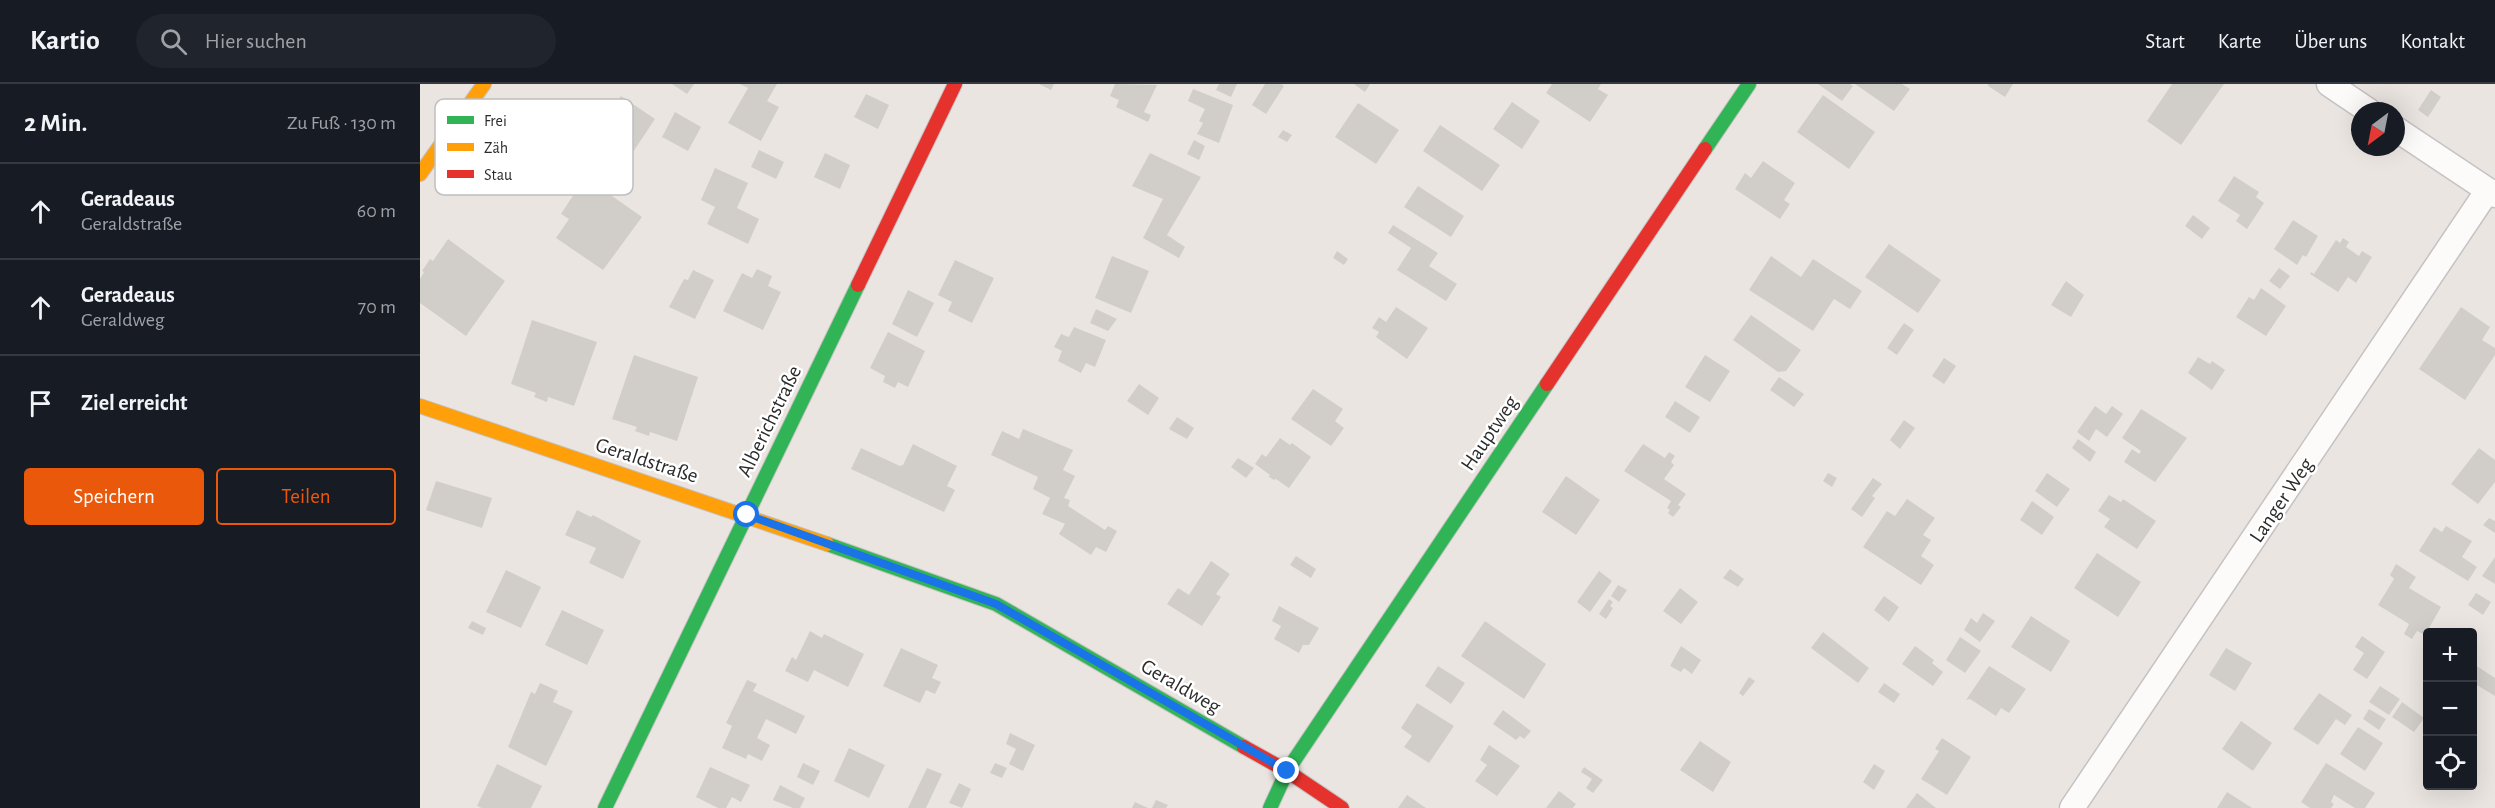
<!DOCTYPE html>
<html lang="de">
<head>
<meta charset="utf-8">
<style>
	:root { --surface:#171b24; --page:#20242c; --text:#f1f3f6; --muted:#9ea1a6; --line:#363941; --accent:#ea580c }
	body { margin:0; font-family:"Alegreya Sans",sans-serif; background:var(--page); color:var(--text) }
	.controls { position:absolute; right:18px; bottom:18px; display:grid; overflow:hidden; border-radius:6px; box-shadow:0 6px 24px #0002 }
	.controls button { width:54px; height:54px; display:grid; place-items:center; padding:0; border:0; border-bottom:2px solid var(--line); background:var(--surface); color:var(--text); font:30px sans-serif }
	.compass { position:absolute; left:1931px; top:18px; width:54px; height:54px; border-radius:50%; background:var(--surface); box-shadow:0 6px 24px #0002; rotate:212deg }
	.stop { position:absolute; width:18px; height:18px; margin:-14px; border:4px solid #1a73e8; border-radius:50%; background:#fff }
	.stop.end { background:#1a73e8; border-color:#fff; box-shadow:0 2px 6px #0008 }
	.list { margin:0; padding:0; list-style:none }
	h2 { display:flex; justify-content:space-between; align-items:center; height:78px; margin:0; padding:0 24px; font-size:26px }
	h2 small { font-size:20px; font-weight:400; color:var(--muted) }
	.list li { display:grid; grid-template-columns:39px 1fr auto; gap:18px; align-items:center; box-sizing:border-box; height:96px; padding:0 24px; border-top:2px solid var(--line) }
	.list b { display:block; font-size:22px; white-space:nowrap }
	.list p { margin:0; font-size:20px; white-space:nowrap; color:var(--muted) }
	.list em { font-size:20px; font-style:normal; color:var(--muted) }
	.actions { display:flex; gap:12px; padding:18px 24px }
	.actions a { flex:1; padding:14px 0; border:2px solid var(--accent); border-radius:6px; text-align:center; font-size:21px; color:var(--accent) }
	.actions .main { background:var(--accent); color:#fff }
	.icon { flex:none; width:33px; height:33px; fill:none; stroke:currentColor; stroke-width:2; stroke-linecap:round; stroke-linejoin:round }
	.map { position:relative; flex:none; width:2075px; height:724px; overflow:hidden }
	header { display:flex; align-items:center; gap:36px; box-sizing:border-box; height:84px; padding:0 30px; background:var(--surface); border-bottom:2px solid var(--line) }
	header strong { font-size:28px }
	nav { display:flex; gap:33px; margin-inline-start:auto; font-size:21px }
	.search { width:420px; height:54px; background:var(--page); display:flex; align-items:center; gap:15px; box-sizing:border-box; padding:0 21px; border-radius:33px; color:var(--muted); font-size:22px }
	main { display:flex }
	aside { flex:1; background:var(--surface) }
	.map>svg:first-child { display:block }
	.building { fill:#d1ceca }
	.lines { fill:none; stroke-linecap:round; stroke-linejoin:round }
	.street-casing { stroke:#c4c2c2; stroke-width:27 }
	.fast-casing { stroke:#c4c2c2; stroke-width:16 }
	.slow-casing { stroke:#c4c2c2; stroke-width:16 }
	.jam-casing { stroke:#c4c2c2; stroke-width:16 }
	.street { stroke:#fcfbfa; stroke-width:24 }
	.fast { stroke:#30b455; stroke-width:14 }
	.slow { stroke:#ff9f0a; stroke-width:14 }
	.jam { stroke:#e5322d; stroke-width:14 }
	.route { stroke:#1a73e8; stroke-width:8 }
	.labels { text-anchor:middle; stroke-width:5; stroke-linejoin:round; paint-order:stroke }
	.street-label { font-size:21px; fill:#2b2b2b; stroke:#fff }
	.key { fill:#fff; stroke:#bfbfbf; stroke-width:1.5 }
	.key-label { font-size:16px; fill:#2b2b2b }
</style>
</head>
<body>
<header>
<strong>Kartio</strong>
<div class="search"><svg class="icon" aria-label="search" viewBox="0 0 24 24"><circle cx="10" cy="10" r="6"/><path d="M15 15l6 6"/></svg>Hier suchen</div>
<nav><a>Start</a><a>Karte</a><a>Über uns</a><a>Kontakt</a></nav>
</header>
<main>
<aside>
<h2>2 Min.<small>Zu Fuß · 130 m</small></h2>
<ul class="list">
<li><svg class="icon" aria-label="ahead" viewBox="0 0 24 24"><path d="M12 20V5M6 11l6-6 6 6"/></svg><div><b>Geradeaus</b><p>Geraldstraße</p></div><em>60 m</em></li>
<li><svg class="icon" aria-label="ahead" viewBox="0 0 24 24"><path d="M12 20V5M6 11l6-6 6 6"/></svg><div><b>Geradeaus</b><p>Geraldweg</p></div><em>70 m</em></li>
<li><svg class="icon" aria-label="arrive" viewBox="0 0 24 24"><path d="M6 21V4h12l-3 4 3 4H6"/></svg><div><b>Ziel erreicht</b></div></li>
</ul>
<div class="actions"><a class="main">Speichern</a><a>Teilen</a></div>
</aside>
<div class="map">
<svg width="2075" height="724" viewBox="0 0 2075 724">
	<rect width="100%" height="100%" fill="#eae5e0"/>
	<path class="building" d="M 252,0 L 274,0 L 267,10 Z
		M 320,0 L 357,0 L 347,17 L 359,23 L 341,57 L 308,39 L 328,4 Z
		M 619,0 L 634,0 L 631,6 Z
		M 695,0 L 737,1 L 724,28 L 731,31 L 728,38 L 696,23 L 699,16 L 690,12 Z
		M 799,0 L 817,0 L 811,13 L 796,6 Z
		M 845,0 L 861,0 L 864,2 L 846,30 L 832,21 Z
		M 934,0 L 950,0 L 945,8 Z
		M 1132,0 L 1181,0 L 1178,5 L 1188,11 L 1170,38 L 1126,9 Z
		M 1398,0 L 1430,0 L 1433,2 L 1422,17 Z
		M 1435,0 L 1482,0 L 1490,5 L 1474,27 Z
		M 1568,0 L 1593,0 L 1585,13 L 1568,2 Z
		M 1752,0 L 1804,0 L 1761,61 L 1727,37 Z
		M 773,5 L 813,21 L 799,59 L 777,50 L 783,39 L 779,37 L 785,25 L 768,17 Z
		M 2011,6 L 2021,13 L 2008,33 L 1998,26 Z
		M 446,10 L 469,21 L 458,45 L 434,33 Z
		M 1403,11 L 1455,48 L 1429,85 L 1377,48 Z
		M 201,12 L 235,35 L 207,77 L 173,53 Z
		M 1092,18 L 1120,37 L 1102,65 L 1073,45 Z
		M 938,19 L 979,46 L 956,80 L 915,53 Z
		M 255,28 L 281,43 L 268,67 L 242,53 Z
		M 1020,41 L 1080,81 L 1062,107 L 1003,67 Z
		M 863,46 L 872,51 L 867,58 L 858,53 Z
		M 774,56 L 785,62 L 779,76 L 767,70 Z
		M 339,66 L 364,78 L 356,95 L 331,83 Z
		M 405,69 L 430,81 L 420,105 L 394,93 Z
		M 730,69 L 781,93 L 747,151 L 765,163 L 759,174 L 723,154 L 743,115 L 712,102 Z
		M 1343,77 L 1375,99 L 1364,116 L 1370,120 L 1360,135 L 1315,105 L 1325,89 L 1331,94 Z
		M 295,84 L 328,99 L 317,124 L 339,135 L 328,160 L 287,140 L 295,123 L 281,116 Z
		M 1814,92 L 1839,108 L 1836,113 L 1844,119 L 1827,145 L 1816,137 L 1820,131 L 1798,117 Z
		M 165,93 L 222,133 L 183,186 L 136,154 L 149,135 L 141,130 Z
		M 998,102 L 1044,132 L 1031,153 L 984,123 Z
		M 1773,131 L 1790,144 L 1782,155 L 1765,142 Z
		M 1873,136 L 1898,152 L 1886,173 L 1883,171 L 1877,181 L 1854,165 Z
		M 973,141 L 1018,169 L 1009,182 L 1037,200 L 1026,217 L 977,186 L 991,164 L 968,149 Z
		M 1923,154 L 1929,158 L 1926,163 L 1939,172 L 1942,167 L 1952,173 L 1936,199 L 1928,193 L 1918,208 L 1890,190 L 1891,188 L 1894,190 L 1916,156 L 1920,159 Z
		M 28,155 L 85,197 L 46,252 L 0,219 L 0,195 L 4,188 L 2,187 L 10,175 L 13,177 Z
		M 1469,160 L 1521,196 L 1498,229 L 1445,193 Z
		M 917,167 L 928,175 L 924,181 L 913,174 Z
		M 692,172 L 729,187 L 711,229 L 675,214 Z
		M 1351,172 L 1381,193 L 1393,175 L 1442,207 L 1430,225 L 1414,215 L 1393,247 L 1329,206 Z
		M 535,176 L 574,194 L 552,239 L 528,227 L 532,218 L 518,211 Z
		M 1859,184 L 1870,192 L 1860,205 L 1849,197 Z
		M 337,185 L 352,192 L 348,202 L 361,208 L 343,246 L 303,227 L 322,189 L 332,194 Z
		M 273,186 L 294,196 L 275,235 L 249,223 L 264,195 L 268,196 Z
		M 1646,197 L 1664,211 L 1651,233 L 1631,221 Z
		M 1841,204 L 1866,222 L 1846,252 L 1816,233 L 1829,213 L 1834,216 Z
		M 488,206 L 514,219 L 497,253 L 472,240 Z
		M 976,223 L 1008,244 L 987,275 L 956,253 L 959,248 L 952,244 L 959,233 L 966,238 Z
		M 2041,223 L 2070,243 L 2062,256 L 2075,264 L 2075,271 L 2045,316 L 1999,285 Z
		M 676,225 L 697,235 L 688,247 L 670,239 Z
		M 1331,231 L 1381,266 L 1366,287 L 1358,288 L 1313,256 Z
		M 112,236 L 177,258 L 154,322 L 128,313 L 127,318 L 114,313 L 116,309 L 91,300 Z
		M 1484,239 L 1494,246 L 1477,271 L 1467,264 Z
		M 654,243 L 686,256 L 675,283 L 666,279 L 661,289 L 638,277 L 642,267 L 634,263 L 641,250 L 649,253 Z
		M 468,248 L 505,267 L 488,303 L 478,298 L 475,304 L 463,298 L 465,292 L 450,284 Z
		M 214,271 L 278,293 L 257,357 L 230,348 L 229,352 L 215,347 L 217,343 L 192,335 Z
		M 1285,271 L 1310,287 L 1290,318 L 1265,303 Z
		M 1778,273 L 1790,280 L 1792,277 L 1805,286 L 1792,306 L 1768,289 Z
		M 1524,274 L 1536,282 L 1524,300 L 1512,292 Z
		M 1359,293 L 1384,310 L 1374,323 L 1350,306 Z
		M 719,300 L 739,314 L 728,331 L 707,317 Z
		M 893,305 L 923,325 L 915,337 L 924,344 L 911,362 L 871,335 Z
		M 1255,317 L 1280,333 L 1270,349 L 1245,333 Z
		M 1675,322 L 1686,330 L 1692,322 L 1703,330 L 1687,353 L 1676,345 L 1669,357 L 1657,348 Z
		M 1721,325 L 1767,354 L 1735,398 L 1704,378 L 1712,365 L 1719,370 L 1721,367 L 1702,354 Z
		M 757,333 L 774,344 L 767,355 L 749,345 Z
		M 1484,336 L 1495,344 L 1480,365 L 1470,356 Z
		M 603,345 L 653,366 L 643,386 L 655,392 L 644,414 L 650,416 L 648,422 L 685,446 L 688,442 L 697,447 L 686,468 L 676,463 L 671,471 L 639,450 L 645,440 L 622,430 L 630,414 L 613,405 L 618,393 L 571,371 L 582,347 L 599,355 Z
		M 860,354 L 870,361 L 872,359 L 891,373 L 869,404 L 856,395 L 854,396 L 849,393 L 850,391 L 835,380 L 842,370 L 846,373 Z
		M 1658,355 L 1676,368 L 1670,378 L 1652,364 Z
		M 493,360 L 537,382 L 527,402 L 535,406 L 524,428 L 431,385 L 441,364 L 480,382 L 483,381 Z
		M 1223,360 L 1245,374 L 1249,368 L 1255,372 L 1251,378 L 1254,381 L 1244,395 L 1266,410 L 1258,421 L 1261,423 L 1253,433 L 1248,429 L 1250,426 L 1247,424 L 1251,417 L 1204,387 Z
		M 2059,364 L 2075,376 L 2075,398 L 2058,420 L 2031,400 Z
		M 818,374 L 834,384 L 826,394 L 811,383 Z
		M 1408,389 L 1417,394 L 1412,403 L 1403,397 Z
		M 1627,389 L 1650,405 L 1637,423 L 1615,407 Z
		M 1146,392 L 1180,416 L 1156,451 L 1122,428 Z
		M 1453,394 L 1462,400 L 1452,412 L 1455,414 L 1442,433 L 1431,425 Z
		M 16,397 L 72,414 L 62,444 L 6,426 Z
		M 1689,411 L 1701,418 L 1703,415 L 1736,437 L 1717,465 L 1684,443 L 1690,435 L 1678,427 Z
		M 1487,415 L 1515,434 L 1503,451 L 1511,456 L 1501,472 L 1514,481 L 1501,501 L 1443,463 L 1467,427 L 1475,432 Z
		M 1612,417 L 1634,433 L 1622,451 L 1600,436 Z
		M 157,426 L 171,433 L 173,431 L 221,457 L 203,495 L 169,479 L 176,464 L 145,451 Z
		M 2069,434 L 2075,437 L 2075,449 L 2063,441 Z
		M 2026,442 L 2052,457 L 2042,473 L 2057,483 L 2048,497 L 1999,467 L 2014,443 L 2022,448 Z
		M 1677,469 L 1721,498 L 1698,533 L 1654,504 Z
		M 876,472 L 896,485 L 891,494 L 870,481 Z
		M 2075,473 L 2075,500 L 2062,492 Z
		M 791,477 L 810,490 L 796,510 L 801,513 L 782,542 L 747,520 L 758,504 L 769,511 Z
		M 1976,480 L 1996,493 L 1989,504 L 2021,523 L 2005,551 L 1997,547 L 1992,555 L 1984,550 L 1989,540 L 1958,521 L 1974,495 L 1970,491 Z
		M 1310,485 L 1324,495 L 1318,503 L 1303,494 Z
		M 86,486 L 121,503 L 101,544 L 66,528 Z
		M 1179,487 L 1192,497 L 1170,528 L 1157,518 Z
		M 1198,501 L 1207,506 L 1199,518 L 1191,512 Z
		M 1260,504 L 1278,518 L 1261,540 L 1243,527 Z
		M 2056,509 L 2071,518 L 2063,531 L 2048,521 Z
		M 1464,512 L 1479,523 L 1469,538 L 1454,526 Z
		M 1189,515 L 1193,518 L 1190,522 L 1193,524 L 1186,535 L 1179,530 Z
		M 859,522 L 899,544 L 889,561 L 883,561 L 879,569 L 854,555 L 861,542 L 852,537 Z
		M 142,526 L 184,546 L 167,581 L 125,561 Z
		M 1563,529 L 1575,537 L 1560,558 L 1544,546 L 1551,534 L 1557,539 Z
		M 1611,532 L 1650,557 L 1631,588 L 1591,563 Z
		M 52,537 L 66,544 L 63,551 L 48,544 Z
		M 1065,537 L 1126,580 L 1104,615 L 1041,572 Z
		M 390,547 L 402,554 L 404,550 L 444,570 L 428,603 L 394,586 L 388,598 L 365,587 L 372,573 L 376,576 Z
		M 1403,548 L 1449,584 L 1438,599 L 1391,564 Z
		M 1942,552 L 1965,568 L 1947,595 L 1933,586 L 1944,569 L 1935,563 Z
		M 1540,553 L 1561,567 L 1545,589 L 1526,576 Z
		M 1261,562 L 1281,576 L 1272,590 L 1264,584 L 1261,588 L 1250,582 Z
		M 1495,562 L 1514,576 L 1512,579 L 1523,588 L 1513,602 L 1482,580 Z
		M 481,564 L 518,581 L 512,594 L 521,598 L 515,610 L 506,606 L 500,619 L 463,602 Z
		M 1806,564 L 1832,579 L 1815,607 L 1789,591 Z
		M 2052,579 L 2075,594 L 2075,612 L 2052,598 Z
		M 1018,582 L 1045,599 L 1031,620 L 1005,602 Z
		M 1569,582 L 1606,605 L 1589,629 L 1581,624 L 1576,632 L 1550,615 L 1546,616 Z
		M 1329,593 L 1335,597 L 1323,612 L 1319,609 Z
		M 327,596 L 337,600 L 333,607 L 385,632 L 376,650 L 346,635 L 337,654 L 350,661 L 342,677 L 328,670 L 326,675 L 302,664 L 312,642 L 306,639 Z
		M 120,599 L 138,607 L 133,618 L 153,627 L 126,682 L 88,663 L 111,608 L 115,610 Z
		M 1464,599 L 1480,610 L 1474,619 L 1458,608 Z
		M 1960,602 L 1980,615 L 1969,631 L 1949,618 Z
		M 1899,609 L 1932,631 L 1925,641 L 1916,635 L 1898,661 L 1873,645 Z
		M 1982,618 L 2004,634 L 1994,648 L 1972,633 Z
		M 997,619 L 1034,642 L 1009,679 L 984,663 L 992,652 L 981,644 Z
		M 1949,625 L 1966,635 L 1959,646 L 1943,635 Z
		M 1083,626 L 1111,647 L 1104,655 L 1100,652 L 1096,656 L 1073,640 Z
		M 1821,637 L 1852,659 L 1833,687 L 1802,665 Z
		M 1938,643 L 1963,659 L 1945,687 L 1920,670 Z
		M 590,649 L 615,661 L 603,687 L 589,680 L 596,665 L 586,660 Z
		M 1522,654 L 1551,673 L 1527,711 L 1501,695 L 1519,667 L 1515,665 Z
		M 1280,657 L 1311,678 L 1293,708 L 1260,686 Z
		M 1069,661 L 1100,682 L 1077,712 L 1055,697 L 1067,681 L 1060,676 Z
		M 429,664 L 465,681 L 449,714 L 414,697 Z
		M 383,679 L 400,687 L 393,701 L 377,693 Z
		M 575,679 L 587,684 L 582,694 L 570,689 Z
		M 1906,679 L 1955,709 L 1945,724 L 1935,724 L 1914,711 L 1911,718 L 1914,720 L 1911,724 L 1890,724 L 1881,718 Z
		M 77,680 L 122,702 L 111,724 L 62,724 L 57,722 Z
		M 1454,680 L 1465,687 L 1454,706 L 1443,698 Z
		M 290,683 L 330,701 L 321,718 L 312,713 L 306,724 L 298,724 L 276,713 Z
		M 1164,683 L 1183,696 L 1173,709 L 1166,704 L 1172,695 L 1161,688 Z
		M 507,684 L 522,690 L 506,724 L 488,724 Z
		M 539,699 L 551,705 L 542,724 L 529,719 Z
		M 360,701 L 385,714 L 380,724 L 373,724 L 353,716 Z
		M 1139,707 L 1156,720 L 1153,724 L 1126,724 Z
		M 1807,708 L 1832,724 L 1797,724 Z
		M 1497,709 L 1516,724 L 1486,724 Z
		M 987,711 L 1006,724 L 978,724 Z
		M 736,716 L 748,721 L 746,724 L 732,724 Z
		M 715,718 L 728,724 L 712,724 Z"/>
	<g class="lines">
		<g class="street-casing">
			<path id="street" d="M 1909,0 L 1949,27
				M 1976,45 L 2075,111
				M 1652,724 L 2068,106"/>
		</g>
		<g class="fast-casing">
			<path id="fast" d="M 1285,65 L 1329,0
				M 407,460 L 576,520 L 824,663
				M 185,724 L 438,201
				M 850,724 L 867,687 L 1127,300"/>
		</g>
		<g class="slow-casing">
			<path id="slow" d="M 0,90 L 64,0
				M 0,322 L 407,460"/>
		</g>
		<g class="jam-casing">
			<path id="jam" d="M 438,201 L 535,0
				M 1127,300 L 1285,65
				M 824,663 L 867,687 L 922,724"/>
		</g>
		<use href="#street" class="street"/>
		<use href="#fast" class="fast"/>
		<use href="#slow" class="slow"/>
		<use href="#jam" class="jam"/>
	</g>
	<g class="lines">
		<path class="route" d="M 327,431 L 576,520 L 867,687"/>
	</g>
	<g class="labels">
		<g class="street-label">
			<text transform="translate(349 337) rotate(-64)" y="7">Alberichstraße</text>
			<text transform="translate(1069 349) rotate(-56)" y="7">Hauptweg</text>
			<text transform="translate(227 376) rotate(18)" y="7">Geraldstraße</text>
			<text transform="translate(1861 416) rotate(-56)" y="7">Langer Weg</text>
			<text transform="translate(761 602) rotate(30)" y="7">Geraldweg</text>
		</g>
	</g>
	<rect x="15" y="15" width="198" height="96" rx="9" class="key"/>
	<rect x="27" y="32" width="27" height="8" fill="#30b455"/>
	<rect x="27" y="59" width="27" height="8" fill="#ff9f0a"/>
	<rect x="27" y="86" width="27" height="8" fill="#e5322d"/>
	<g class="key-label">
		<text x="64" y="42">Frei</text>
		<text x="64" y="69">Zäh</text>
		<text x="64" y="96">Stau</text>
	</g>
</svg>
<div class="controls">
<button>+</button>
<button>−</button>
<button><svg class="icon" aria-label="locate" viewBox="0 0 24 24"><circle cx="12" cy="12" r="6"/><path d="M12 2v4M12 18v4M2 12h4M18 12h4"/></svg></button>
</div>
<svg class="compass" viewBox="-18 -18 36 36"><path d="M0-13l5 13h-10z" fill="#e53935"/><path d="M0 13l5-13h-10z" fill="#9ea1a6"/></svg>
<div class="stop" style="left:327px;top:431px"></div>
<div class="stop end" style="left:867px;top:687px"></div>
</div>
</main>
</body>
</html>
